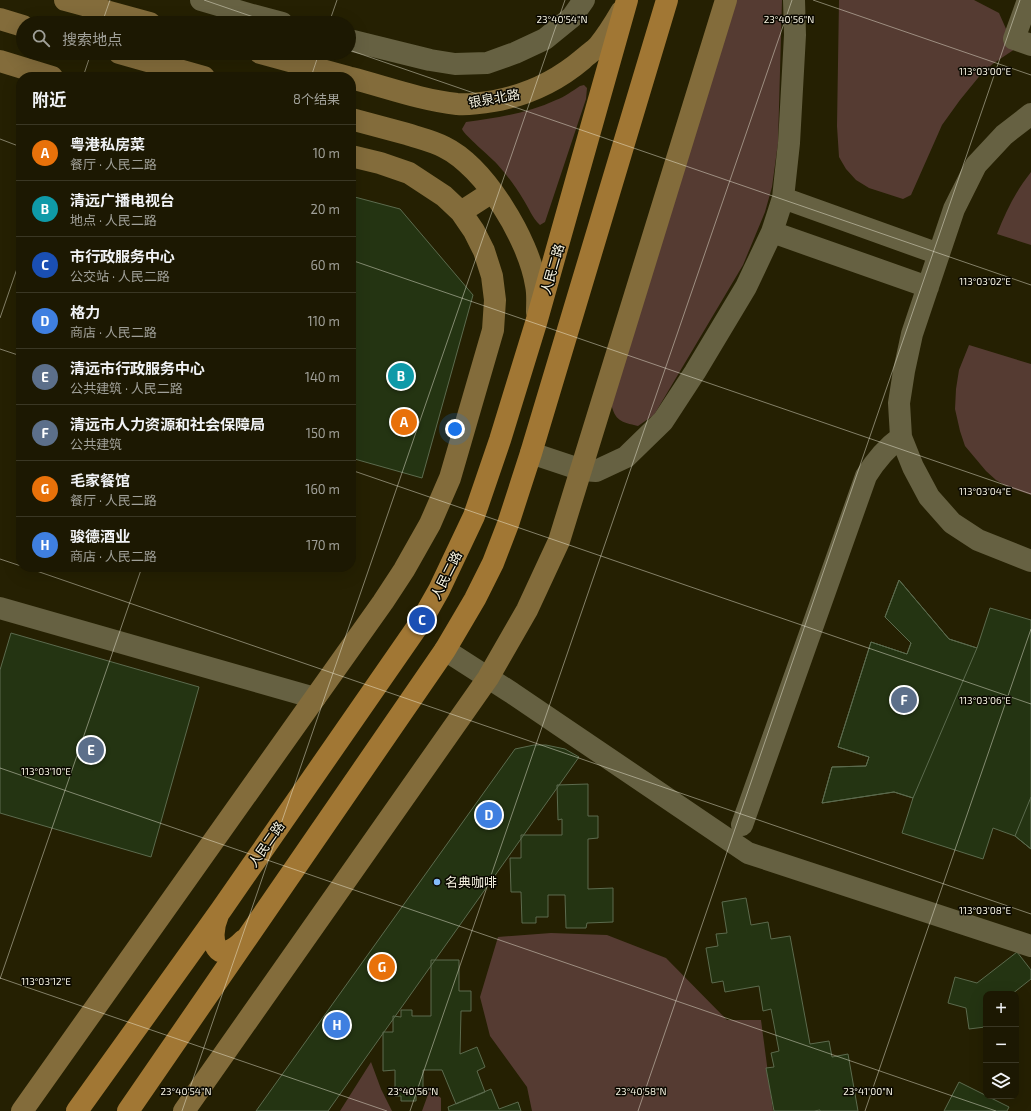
<!DOCTYPE html>
<html lang="zh">
<head>
<meta charset="utf-8">
<style>
	:root { --surface:#1c1802; --page:#292511; --text:#f1f3f6; --muted:#a0a099; --line:#3a3724; --accent:#0f766e }
	body { margin:0; font-family:"Exo 2","Noto Sans SC",sans-serif; background:var(--page); color:var(--text) }
	.controls { position:absolute; right:12px; bottom:12px; display:grid; overflow:hidden; border-radius:8px; box-shadow:0 4px 16px #0002 }
	.controls button { width:36px; height:36px; display:grid; place-items:center; padding:0; border:0; border-bottom:1px solid var(--line); background:var(--surface); color:var(--text); font:20px sans-serif }
	.you { position:absolute; left:455px; top:429px; width:14px; height:14px; margin:-10px; border:3px solid #fff; border-radius:50%; background:#1a73e8; box-shadow:0 0 0 6px #1a73e833 }
	.badge { display:grid; place-items:center; width:26px; height:26px; border-radius:50%; background:var(--accent); color:#fff; font-size:13px; font-weight:700 }
	.pin { position:absolute; translate:-50% -50%; border:2px solid #fff; box-shadow:0 1px 4px #0006 }
	.list { margin:0; padding:0; list-style:none }
	h2 { display:flex; justify-content:space-between; align-items:center; height:52px; margin:0; padding:0 16px; font-size:17px }
	h2 small { font-size:13px; font-weight:400; color:var(--muted) }
	.list li { display:grid; grid-template-columns:26px 1fr auto; gap:12px; align-items:center; box-sizing:border-box; height:56px; padding:0 16px; border-top:1px solid var(--line) }
	.list b { display:block; font-size:15px; white-space:nowrap }
	.list p { margin:0; font-size:13px; white-space:nowrap; color:var(--muted) }
	.list em { font-size:13px; font-style:normal; color:var(--muted) }
	.icon { flex:none; width:22px; height:22px; fill:none; stroke:currentColor; stroke-width:2; stroke-linecap:round; stroke-linejoin:round }
	.map { position:relative; flex:none; width:1031px; height:1111px; overflow:hidden }
	.search { position:absolute; background:var(--surface); box-shadow:0 4px 16px #0002; left:16px; top:16px; width:340px; height:44px; display:flex; align-items:center; gap:10px; box-sizing:border-box; padding:0 14px; border-radius:22px; color:var(--muted); font-size:15px }
	.panel { position:absolute; background:var(--surface); box-shadow:0 4px 16px #0002; left:16px; top:72px; width:340px; height:500px; border-radius:16px }
	.map>svg:first-child { display:block }
	.green { fill:#553b32 }
	.building { fill:#243412; stroke:#5c6b4e }
	.lines { fill:none; stroke-linecap:round; stroke-linejoin:round }
	.minor { stroke:#666142; stroke-width:22 }
	.tertiary { stroke:#666142; stroke-width:22 }
	.secondary { stroke:#836c3b; stroke-width:22 }
	.primary { stroke:#a17734; stroke-width:22 }
	.ticks { fill:none; stroke:#f7f4e2; stroke-width:1; stroke-opacity:0.45 }
	.poi-dot { fill:#84bcfb; stroke:#0b0901; stroke-width:1.5 }
	.labels { text-anchor:middle; stroke-width:3; stroke-linejoin:round; paint-order:stroke }
	.street-label { font-size:13px; fill:#f7f4e2; stroke:#0b0901 }
	.poi-label { font-size:13px; fill:#f7f4e2; stroke:#0b0901; text-anchor:start }
	.ticks-label { font-size:10px; text-anchor:middle; fill:#f7f4e2; stroke:#0b0901; stroke-width:3; stroke-linejoin:round; paint-order:stroke }
</style>
</head>
<body>
<div class="map">
<svg width="1031" height="1111" viewBox="0 0 1031 1111">
	<rect width="100%" height="100%" fill="#252002"/>
	<path class="green" d="M 735,0 L 782,0 L 778,143 L 772,187 L 765,212 L 743,265 L 654,415 L 638,426 C 621,422 615,421 611,403 Z
		M 839,0 L 974,0 L 999,13 L 1015,49 L 994,63 L 982,73 L 960,100 L 942,125 L 911,195 L 903,199 L 869,188 L 856,180 L 846,169 L 839,157 L 837,126 Z
		M 584,85 L 587,88 L 586,99 L 545,222 L 540,225 C 532,218 529,208 523,199 C 516,187 507,175 497,164 C 490,156 465,136 462,129 L 466,122 C 497,118 528,113 556,100 C 565,97 572,91 580,86 Z
		M 1031,172 L 1031,245 L 997,234 C 1006,211 1016,191 1031,172 Z
		M 969,345 L 1031,364 L 1031,495 L 1008,487 L 996,480 L 986,471 L 965,446 L 960,431 L 955,409 L 956,389 L 959,370 Z
		M 551,933 L 607,935 L 666,958 L 727,1020 L 761,1020 L 773,1111 L 532,1111 L 527,1087 L 490,1036 L 480,997 L 498,937 Z
		M 371,1062 L 381,1089 L 392,1111 L 340,1111 Z
		M 430,1089 L 441,1098 L 441,1111 L 422,1111 Z"/>
	<path class="building" d="M 351,196 L 400,209 L 473,295 L 422,478 L 351,458 Z
		M 899,580 L 949,639 L 977,648 L 990,608 L 1031,620 L 1031,849 L 1015,836 L 993,828 L 983,859 L 902,833 L 913,798 L 894,792 L 822,803 L 832,767 L 866,766 L 869,757 L 838,747 L 871,642 L 907,654 L 911,643 L 885,617 Z
		M 899,580 L 949,639 L 977,648 L 913,798 L 894,792 L 822,803 L 832,767 L 866,766 L 869,757 L 838,747 L 871,642 L 907,654 L 911,643 L 885,617 Z
		M 11,633 L 199,687 L 151,857 L 0,813 L 0,670 Z
		M 534,745 L 546,745 L 565,749 L 579,757 L 328,1111 L 256,1111 L 515,749 Z
		M 588,784 L 588,816 L 598,816 L 598,838 L 588,839 L 588,889 L 613,888 L 613,922 L 587,923 L 586,928 L 566,928 L 565,895 L 548,895 L 548,917 L 536,917 L 536,923 L 522,923 L 521,892 L 511,892 L 510,858 L 521,858 L 521,835 L 562,835 L 562,819 L 558,820 L 557,785 Z
		M 1031,797 L 1031,849 L 1015,836 Z
		M 746,898 L 751,925 L 768,922 L 771,939 L 790,936 L 810,1044 L 829,1041 L 832,1057 L 848,1054 L 858,1111 L 820,1111 L 820,1110 L 814,1111 L 774,1111 L 766,1068 L 774,1067 L 771,1053 L 779,1051 L 771,1009 L 763,1011 L 759,986 L 725,992 L 723,981 L 712,983 L 706,948 L 718,946 L 716,934 L 727,933 L 722,902 Z
		M 1017,952 L 1031,970 L 1031,979 L 1012,994 L 986,994 L 986,1034 L 985,1027 L 969,1029 L 966,1008 L 948,1003 L 955,977 L 977,983 Z
		M 431,960 L 459,960 L 459,991 L 471,991 L 471,1011 L 461,1011 L 460,1054 L 477,1047 L 485,1067 L 477,1071 L 485,1092 L 456,1104 L 442,1070 L 423,1070 L 423,1095 L 416,1095 L 416,1101 L 401,1101 L 401,1096 L 395,1096 L 395,1070 L 383,1071 L 383,1032 L 393,1032 L 393,1016 L 401,1017 L 401,1010 L 412,1010 L 412,1016 L 431,1016 Z
		M 959,1082 L 1009,1107 L 1007,1111 L 944,1111 Z
		M 491,1089 L 499,1109 L 518,1102 L 521,1111 L 449,1111 L 448,1107 Z"/>
	<g class="lines">
		<path class="minor" d="M 1028,0 L 1014,39 L 1031,45
			M 1031,114 L 1004,135 L 976,165 L 954,209 L 912,334 L 904,371 L 899,403 L 901,437 L 913,467 L 929,497 L 952,523 L 978,540 L 1031,561
			M 783,198 L 939,254
			M 772,232 L 928,287
			M 531,453 L 582,470 L 596,471 L 626,457 L 663,421 L 695,372 L 746,287 L 772,232 L 783,198 L 789,143 L 795,35 L 794,0
			M 0,608 L 315,698
			M 445,650 L 512,693 L 748,853 L 1031,946
			M 742,825 L 866,476 C 876,460 886,448 901,437"/>
		<path class="tertiary" d="M 201,0 L 252,15 L 282,23
			M 349,40 L 430,60 L 455,64 L 487,63 L 515,53 L 545,39 L 572,17 L 584,0"/>
		<path class="secondary" d="M 65,0 L 150,23
			M 0,19 L 23,26
			M 119,53 L 204,77
			M 260,53 L 348,77
			M 0,61 L 52,77
			M 351,78 C 386,87 421,100 457,104 C 469,105 482,103 494,101 C 528,95 557,81 583,59 C 588,54 595,50 599,45 C 608,34 614,24 621,12
			M 351,119 C 370,124 388,129 407,134 C 419,138 433,141 444,147 C 485,167 529,240 536,285 C 538,294 537,303 537,312
			M 461,212 L 492,192
			M 22,1111 L 383,602 L 404,570 L 430,524 L 450,478 L 493,330 L 495,300 L 492,276 L 484,251 L 474,231 L 461,212 L 444,196 L 409,173 L 380,163 L 351,156
			M 184,1111 L 488,678 L 527,610 L 559,541 L 726,0"/>
		<path class="primary" d="M 218,915 C 207,941 217,968 244,940
			M 77,1111 L 221,910 L 422,620 L 439,590 L 474,516 L 500,440 L 536,323 L 627,0
			M 128,1111 L 445,650 L 475,599 L 493,563 L 508,524 L 531,453 L 667,0"/>
	</g>
	<path class="ticks" d="M 204,0 L 271,23M 813,0 L 1031,75M 102,23 L 110,0M 329,23 L 337,0M 349,50 L 1031,285M 83,77 L 91,53M 311,77 L 319,53M 0,139 L 21,147M 351,260 L 1031,494M 0,318 L 21,257M 0,349 L 21,356M 351,470 L 1031,704M 0,559 L 21,566M 25,567 L 1031,914M 0,768 L 996,1111M 0,978 L 387,1111M 0,979 L 142,567M 182,1111 L 565,0M 410,1111 L 792,0M 638,1111 L 1020,0M 865,1111 L 1031,629"/>
	<circle class="poi-dot" cx="437" cy="882" r="4"/>
	<g class="labels">
		<g class="street-label">
			<text transform="translate(494 98) rotate(-10)" y="5">银泉北路</text>
			<text transform="translate(552 269) rotate(-74)" y="5">人民二路</text>
			<text transform="translate(446 575) rotate(-63)" y="5">人民二路</text>
			<text transform="translate(266 844) rotate(-55)" y="5">人民二路</text>
		</g>
		<g class="poi-label">
			<text x="445" y="887">名典咖啡</text>
		</g>
	</g>
	<g class="ticks-label">
		<text x="562" y="23">23°40'54"N</text>
		<text x="789" y="23">23°40'56"N</text>
		<text x="985" y="75">113°03'00"E</text>
		<text x="985" y="285">113°03'02"E</text>
		<text x="985" y="495">113°03'04"E</text>
		<text x="985" y="704">113°03'06"E</text>
		<text x="46" y="775">113°03'10"E</text>
		<text x="985" y="914">113°03'08"E</text>
		<text x="46" y="985">113°03'12"E</text>
		<text x="186" y="1095">23°40'54"N</text>
		<text x="413" y="1095">23°40'56"N</text>
		<text x="641" y="1095">23°40'58"N</text>
		<text x="868" y="1095">23°41'00"N</text>
	</g>
</svg>
<div class="controls">
<button>+</button>
<button>−</button>
<button><svg class="icon" aria-label="layers" viewBox="0 0 24 24"><path d="M12 4l9 5-9 5-9-5zM3 14l9 5 9-5"/></svg></button>
</div>
<div class="you"></div>
<div class="pin badge" style="left:404px;top:422px;background:#e8710a">A</div>
<div class="pin badge" style="left:401px;top:376px;background:#0f9aa8">B</div>
<div class="pin badge" style="left:422px;top:620px;background:#1a4fb4">C</div>
<div class="pin badge" style="left:489px;top:815px;background:#3f7fe0">D</div>
<div class="pin badge" style="left:91px;top:750px;background:#5c6f8a">E</div>
<div class="pin badge" style="left:904px;top:700px;background:#5c6f8a">F</div>
<div class="pin badge" style="left:382px;top:967px;background:#e8710a">G</div>
<div class="pin badge" style="left:337px;top:1025px;background:#3f7fe0">H</div>
<div class="search"><svg class="icon" aria-label="search" viewBox="0 0 24 24"><circle cx="10" cy="10" r="6"/><path d="M15 15l6 6"/></svg>搜索地点</div>
<section class="panel">
<h2>附近<small>8个结果</small></h2>
<ul class="list">
<li><span class="badge" style="background:#e8710a">A</span><div><b>粤港私房菜</b><p>餐厅 · 人民二路</p></div><em>10 m</em></li>
<li><span class="badge" style="background:#0f9aa8">B</span><div><b>清远广播电视台</b><p>地点 · 人民二路</p></div><em>20 m</em></li>
<li><span class="badge" style="background:#1a4fb4">C</span><div><b>市行政服务中心</b><p>公交站 · 人民二路</p></div><em>60 m</em></li>
<li><span class="badge" style="background:#3f7fe0">D</span><div><b>格力</b><p>商店 · 人民二路</p></div><em>110 m</em></li>
<li><span class="badge" style="background:#5c6f8a">E</span><div><b>清远市行政服务中心</b><p>公共建筑 · 人民二路</p></div><em>140 m</em></li>
<li><span class="badge" style="background:#5c6f8a">F</span><div><b>清远市人力资源和社会保障局</b><p>公共建筑</p></div><em>150 m</em></li>
<li><span class="badge" style="background:#e8710a">G</span><div><b>毛家餐馆</b><p>餐厅 · 人民二路</p></div><em>160 m</em></li>
<li><span class="badge" style="background:#3f7fe0">H</span><div><b>骏德酒业</b><p>商店 · 人民二路</p></div><em>170 m</em></li>
</ul>
</section>
</div>
</body>
</html>
